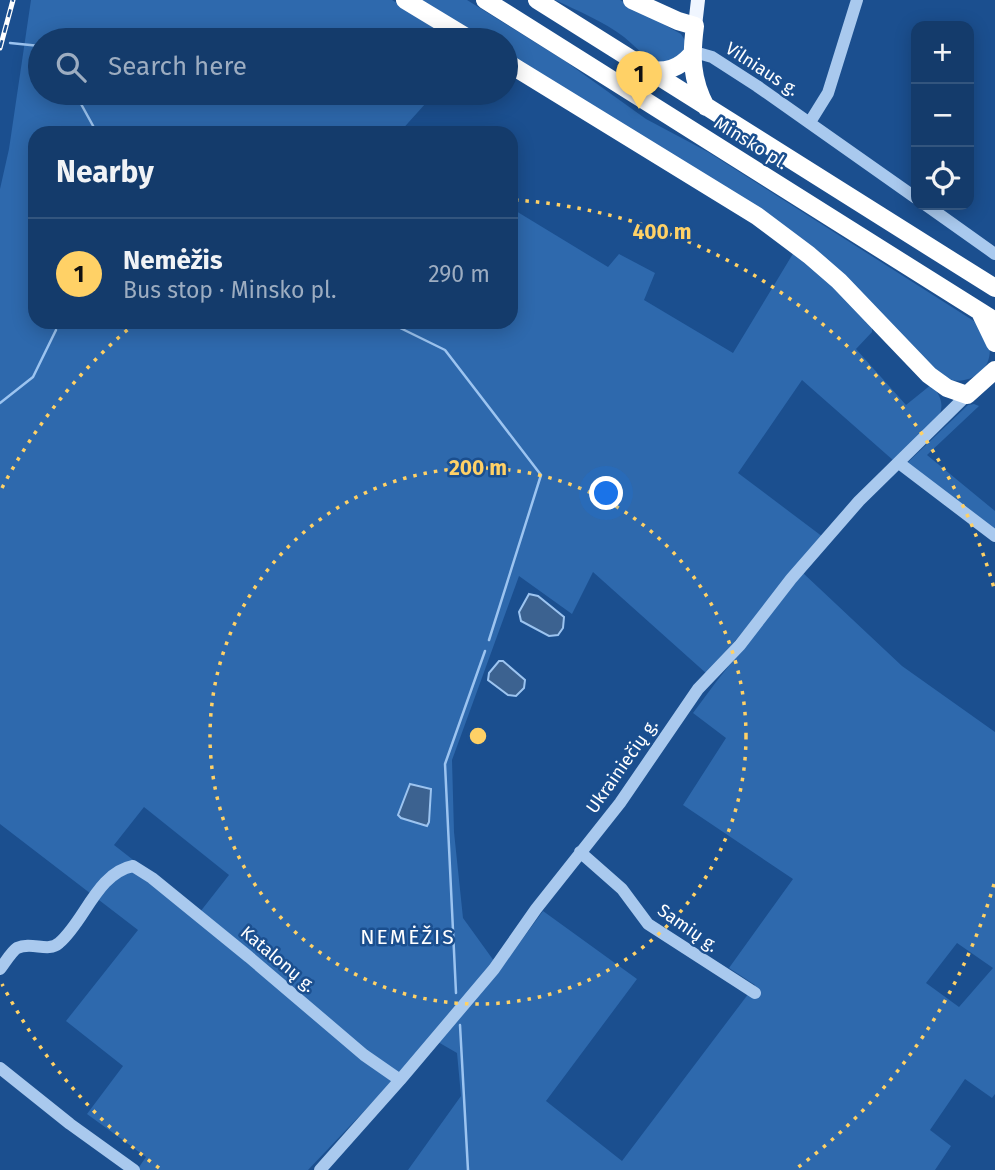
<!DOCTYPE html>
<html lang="en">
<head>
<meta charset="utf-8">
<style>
	:root { --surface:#143b6b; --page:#1d4271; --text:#f1f3f6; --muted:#9dadc1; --line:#33557e; --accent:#ffd166 }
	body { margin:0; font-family:"Fira Sans",sans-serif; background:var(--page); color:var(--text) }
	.controls { position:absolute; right:21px; top:21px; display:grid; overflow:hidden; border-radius:14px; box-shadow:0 4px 18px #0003 }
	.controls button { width:63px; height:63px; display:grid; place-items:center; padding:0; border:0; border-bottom:2px solid var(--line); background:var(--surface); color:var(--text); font:35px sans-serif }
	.you { position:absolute; left:607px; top:494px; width:24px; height:24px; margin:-18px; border:5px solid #fff; border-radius:50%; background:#1a73e8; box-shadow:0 0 0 10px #1a73e833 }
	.badge { display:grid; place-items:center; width:46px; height:46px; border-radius:50%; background:var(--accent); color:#111; font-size:23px; font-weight:700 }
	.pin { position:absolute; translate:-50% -58px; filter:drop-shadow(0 2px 4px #0008) }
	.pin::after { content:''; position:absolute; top:37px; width:24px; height:21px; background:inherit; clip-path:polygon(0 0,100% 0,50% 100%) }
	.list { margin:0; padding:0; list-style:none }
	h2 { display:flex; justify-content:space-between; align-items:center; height:91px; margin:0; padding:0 28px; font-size:30px }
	h2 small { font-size:23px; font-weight:400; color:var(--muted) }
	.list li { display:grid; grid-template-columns:46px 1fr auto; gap:21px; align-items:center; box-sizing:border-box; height:112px; padding:0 28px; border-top:2px solid var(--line) }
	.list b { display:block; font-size:26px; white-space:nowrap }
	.list p { margin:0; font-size:23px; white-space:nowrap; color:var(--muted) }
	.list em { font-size:23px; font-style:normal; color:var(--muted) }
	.icon { flex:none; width:38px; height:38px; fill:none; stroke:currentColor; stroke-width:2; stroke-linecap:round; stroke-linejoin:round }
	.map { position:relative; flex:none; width:995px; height:1170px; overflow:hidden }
	.search { position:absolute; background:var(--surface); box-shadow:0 4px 18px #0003; left:28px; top:28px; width:490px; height:77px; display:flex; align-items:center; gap:18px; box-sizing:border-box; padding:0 24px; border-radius:38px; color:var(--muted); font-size:26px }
	.panel { position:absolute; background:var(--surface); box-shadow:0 4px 18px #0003; left:28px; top:126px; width:490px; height:203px; border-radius:21px }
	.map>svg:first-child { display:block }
	.green { fill:#2e69ad; fill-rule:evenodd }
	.water { fill:#3c6290; stroke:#9cc4f0; stroke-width:2 }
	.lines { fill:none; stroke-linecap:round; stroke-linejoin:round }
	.stream { stroke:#9cc4f0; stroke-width:2.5 }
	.minor { stroke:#a9c9ee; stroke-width:12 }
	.major { stroke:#f0f6ff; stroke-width:14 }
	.highway { stroke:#fff; stroke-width:18 }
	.rail-casing { stroke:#fff; stroke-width:5 }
	.rail { stroke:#1b4f8f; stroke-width:2.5; stroke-dasharray:8; stroke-linecap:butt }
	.ring { fill:none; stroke:#ffd166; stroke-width:3.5; stroke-dasharray:3.5 7 }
	.labels { text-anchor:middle; stroke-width:5; stroke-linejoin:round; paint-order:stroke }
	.street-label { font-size:18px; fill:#fff; stroke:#1b4f8f }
	.quarter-label { font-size:21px; letter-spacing:2px; fill:#fff; stroke:#1b4f8f }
	.centre { fill:#ffd166; stroke:#1b4f8f; stroke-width:3.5 }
	.ring-label { font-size:21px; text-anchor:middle; font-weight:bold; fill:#ffd166; stroke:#1b4f8f; stroke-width:5; stroke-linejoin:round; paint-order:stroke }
</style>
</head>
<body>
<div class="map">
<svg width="995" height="1170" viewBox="0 0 995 1170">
	<rect width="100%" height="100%" fill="#1b4f8f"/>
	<path class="green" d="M 31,0 L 392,0 L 458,40 L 40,40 L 40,93 L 435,93 L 399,133 L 35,133 L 35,322 L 511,322 L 511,208 L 608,267 L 619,254 L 655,273 L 644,300 L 733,353 L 794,252 L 868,318 L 872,324 L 872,332 L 856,349 L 906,405 L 932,384 C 939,395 944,401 940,414 L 894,461 L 802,380 L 738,473 L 823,537 L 707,674 L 593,572 L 572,614 L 519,576 L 452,760 L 454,832 L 463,918 L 494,961 L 388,1086 L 308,1170 L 137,1170 L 146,1157 L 87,1114 L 123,1066 L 66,1021 L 138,930 L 0,824 L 0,189 L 9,149 ZM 144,807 L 229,875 L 200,912 L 114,845 Z
		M 417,0 L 467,0 L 565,61 L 646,119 L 708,152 L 977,323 C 981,329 987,336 989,342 C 995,371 969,386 945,379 L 844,278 L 506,54 L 506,40 L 482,40 Z
		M 555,0 L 620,0 L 681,34 L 686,42 L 686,54 L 658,65 C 645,57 636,47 624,37 C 603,21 578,11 555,0 Z
		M 974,404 L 979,406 L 927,455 L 995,511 L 995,531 L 906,464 L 968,405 Z
		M 803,573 L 902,666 L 995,732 L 995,1094 L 992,1098 L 965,1079 L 930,1130 L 951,1146 L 935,1170 L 408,1170 L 461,1096 L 457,1053 L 438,1042 L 496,975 L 543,911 L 637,979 L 546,1101 L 622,1161 L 755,985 L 729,968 L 793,879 L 683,805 L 726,738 L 693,713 L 716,682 ZM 957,943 L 993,968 L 959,1007 L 926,983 Z"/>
	<path class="water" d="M 529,594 L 538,596 L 564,617 L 563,628 L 558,635 L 549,636 L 521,621 L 519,612 Z
		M 499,661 L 503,661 L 525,680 L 524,688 L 516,696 L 508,695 L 488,680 L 489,673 Z
		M 410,784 L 431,789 L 429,822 L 427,826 L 401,818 L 398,815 Z"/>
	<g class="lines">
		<path class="stream" d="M 10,43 L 40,46
			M 75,93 L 97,133
			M 388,322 L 445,350 L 541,475 L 489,640
			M 0,403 L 33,377 L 56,330
			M 456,993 L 445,764 L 485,651
			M 460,1025 L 468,1170"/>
		<path class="minor" d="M 691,51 L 712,57 L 757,86 L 916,198
			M 810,122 L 828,93 L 857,0
			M 926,205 L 995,254
			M 899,463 L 995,536
			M 580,852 L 622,889 L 648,924 L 755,993
			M 0,969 C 5,963 11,952 17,948 C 32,941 48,953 59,943 C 85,921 97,873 133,866 L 152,878 L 249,957 L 364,1055 L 400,1080
			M 0,1068 L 70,1124 L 134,1170
			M 320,1170 L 400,1080 L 494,969 L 536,909 L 620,803 L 698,689 L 740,645 L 791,579 L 859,501 L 967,395"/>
		<path class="major" d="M 695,26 L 698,0"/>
		<path class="highway" d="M 405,0 L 471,40
			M 485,0 L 995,321
			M 537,0 L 995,288
			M 632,0 L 678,21 L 695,26 C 691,56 691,79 706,107
			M 506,62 L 757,216 L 809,255 L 839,281 L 929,375 L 947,388 L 967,395 L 995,370
			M 648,70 C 667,72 678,69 691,55
			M 981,314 L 995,343"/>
		<g class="rail-casing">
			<path id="rail" d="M 0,48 L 13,0"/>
		</g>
		<use href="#rail" class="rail"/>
	</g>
	<g class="ring">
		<circle cx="478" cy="736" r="268"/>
		<path d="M994 884A537 537 0 0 1 797 1168M159 1168A537 537 0 0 1 2 984M2 488A537 537 0 0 1 133 325M515 200A537 537 0 0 1 994 588"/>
	</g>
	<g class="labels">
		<g class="street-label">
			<text transform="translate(762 69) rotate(33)" y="6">Vilniaus g.</text>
			<text transform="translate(751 143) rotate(32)" y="6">Minsko pl.</text>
			<text transform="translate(622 766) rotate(-55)" y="6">Ukrainiečių g.</text>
			<text transform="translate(688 928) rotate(35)" y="6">Samių g.</text>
			<text transform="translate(278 959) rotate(40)" y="6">Katalonų g.</text>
		</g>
		<g class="quarter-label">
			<text x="408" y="944">NEMĖŽIS</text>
		</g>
	</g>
	<circle cx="478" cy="736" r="10" class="centre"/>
	<g class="ring-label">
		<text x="662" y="239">400 m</text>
		<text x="478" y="475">200 m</text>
	</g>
</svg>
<div class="controls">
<button>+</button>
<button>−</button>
<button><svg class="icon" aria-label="locate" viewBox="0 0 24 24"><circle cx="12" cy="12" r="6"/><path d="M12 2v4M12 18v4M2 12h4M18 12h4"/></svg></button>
</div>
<div class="you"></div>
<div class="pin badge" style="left:639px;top:109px">1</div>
<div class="search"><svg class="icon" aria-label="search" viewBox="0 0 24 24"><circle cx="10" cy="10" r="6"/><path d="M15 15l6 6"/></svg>Search here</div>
<section class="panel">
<h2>Nearby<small></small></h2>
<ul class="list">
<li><span class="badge">1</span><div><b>Nemėžis</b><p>Bus stop · Minsko pl.</p></div><em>290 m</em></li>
</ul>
</section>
</div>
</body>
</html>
